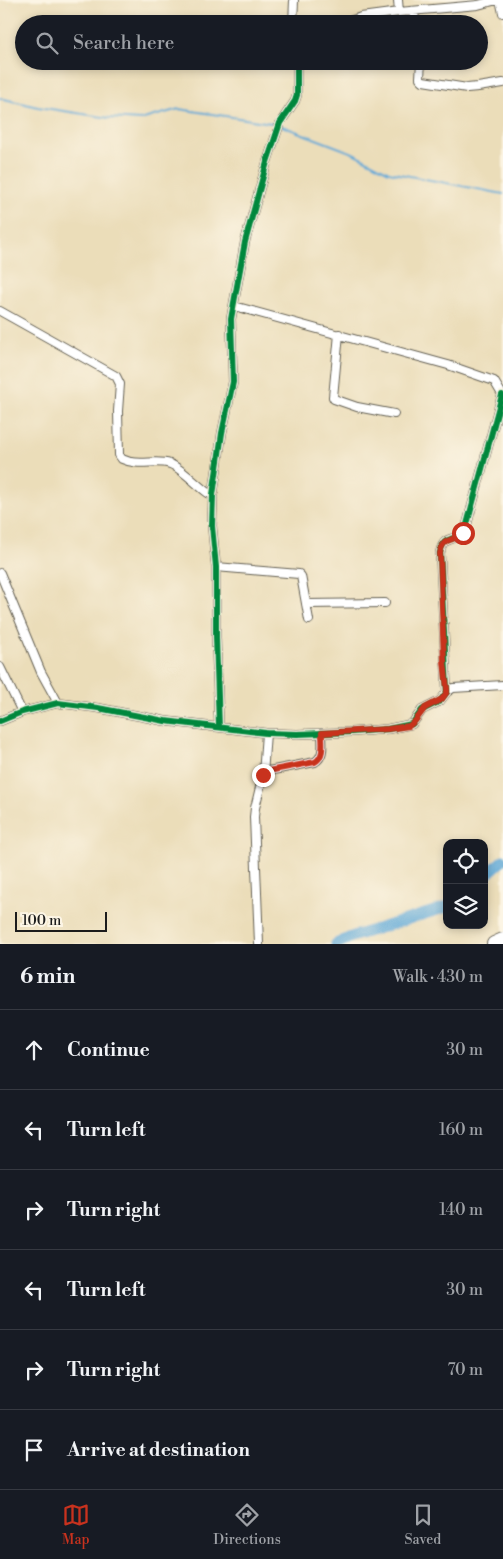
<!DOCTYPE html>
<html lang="en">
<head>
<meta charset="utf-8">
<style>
	:root { --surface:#171b24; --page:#20242c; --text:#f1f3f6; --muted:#9ea1a6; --line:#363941; --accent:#c8321e }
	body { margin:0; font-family:"Libre Bodoni",serif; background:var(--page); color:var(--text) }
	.controls { position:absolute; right:15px; bottom:15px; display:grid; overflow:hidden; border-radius:10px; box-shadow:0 2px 8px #0003 }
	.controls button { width:45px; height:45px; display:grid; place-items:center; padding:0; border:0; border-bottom:1px solid var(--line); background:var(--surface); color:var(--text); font:25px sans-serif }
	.scale { position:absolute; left:15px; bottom:12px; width:92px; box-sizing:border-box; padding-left:5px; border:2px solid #1c1c1c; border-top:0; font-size:14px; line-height:18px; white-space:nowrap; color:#1c1c1c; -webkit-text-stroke:4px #fcf5e5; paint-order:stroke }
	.stop { position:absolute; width:15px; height:15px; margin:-11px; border:4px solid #c8321e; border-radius:50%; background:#fff }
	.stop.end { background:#c8321e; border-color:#fff; box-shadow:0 1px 5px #0008 }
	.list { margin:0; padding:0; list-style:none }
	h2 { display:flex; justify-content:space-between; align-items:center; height:65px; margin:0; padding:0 20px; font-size:21px }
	h2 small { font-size:16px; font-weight:400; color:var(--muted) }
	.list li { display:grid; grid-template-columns:32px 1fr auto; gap:15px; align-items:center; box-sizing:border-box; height:80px; padding:0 20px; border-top:1px solid var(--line) }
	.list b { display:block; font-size:19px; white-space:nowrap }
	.list em { font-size:16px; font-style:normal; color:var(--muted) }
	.icon { flex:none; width:28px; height:28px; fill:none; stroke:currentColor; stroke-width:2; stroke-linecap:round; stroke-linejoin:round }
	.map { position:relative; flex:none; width:503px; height:944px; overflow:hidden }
	.search { position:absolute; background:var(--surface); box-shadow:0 2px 8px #0003; left:15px; right:15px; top:15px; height:55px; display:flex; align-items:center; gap:12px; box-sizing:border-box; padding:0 18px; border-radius:28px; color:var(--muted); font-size:19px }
	.sheet { height:545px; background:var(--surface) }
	nav { display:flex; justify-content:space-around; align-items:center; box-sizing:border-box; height:70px; border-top:1px solid var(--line); background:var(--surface); font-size:14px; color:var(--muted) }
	nav a { display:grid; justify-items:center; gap:2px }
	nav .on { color:var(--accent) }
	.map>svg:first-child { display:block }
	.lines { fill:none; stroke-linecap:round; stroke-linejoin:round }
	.stream { stroke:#60a9d7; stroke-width:2 }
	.river { stroke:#60a9d7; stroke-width:11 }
	.street-casing { stroke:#646053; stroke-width:10 }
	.highway-casing { stroke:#646053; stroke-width:16 }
	.street { stroke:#fff; stroke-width:8 }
	.highway { stroke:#fff; stroke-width:14 }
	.cycleway-casing { stroke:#fcf5e5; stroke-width:9 }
	.cycleway { stroke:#00873e; stroke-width:6 }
	.route { stroke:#c8321e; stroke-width:6 }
</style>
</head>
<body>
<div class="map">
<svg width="503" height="944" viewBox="0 0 503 944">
	<rect width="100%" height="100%" fill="#fcf5e5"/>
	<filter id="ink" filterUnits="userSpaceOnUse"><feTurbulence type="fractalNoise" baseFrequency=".02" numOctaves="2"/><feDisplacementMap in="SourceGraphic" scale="10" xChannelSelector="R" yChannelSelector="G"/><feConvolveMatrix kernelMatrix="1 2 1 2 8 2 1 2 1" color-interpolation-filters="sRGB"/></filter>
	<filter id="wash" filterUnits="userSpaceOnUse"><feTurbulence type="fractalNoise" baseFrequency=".0096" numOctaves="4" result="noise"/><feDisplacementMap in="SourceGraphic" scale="20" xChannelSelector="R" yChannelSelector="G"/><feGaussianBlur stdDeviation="1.12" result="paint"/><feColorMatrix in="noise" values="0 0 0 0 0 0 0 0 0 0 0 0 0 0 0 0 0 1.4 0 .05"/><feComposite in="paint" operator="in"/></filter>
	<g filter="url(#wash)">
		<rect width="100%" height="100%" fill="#ebddb9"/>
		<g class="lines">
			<path class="stream" d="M 0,98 L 38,107 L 109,118 L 140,120 L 179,109 L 278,124
				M 282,126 L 353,153 L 389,172 L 503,194"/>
			<path class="river" d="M 484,877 L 503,860
				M 336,944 L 351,937 L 447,907"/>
		</g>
	</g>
	<g filter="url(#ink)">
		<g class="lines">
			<g class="street-casing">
				<path id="street" d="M 500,0 L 503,13
					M 412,11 L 418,24
					M 399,12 L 478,5 L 497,0
					M 293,24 L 294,0
					M 341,24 L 361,17 L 399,12 L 398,0
					M 421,61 L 420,78 L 423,81 L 467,88 L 478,87 L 503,83
					M 234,306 L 448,365 L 494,381 L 503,396
					M 0,311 L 116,376 L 120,384 L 118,411 L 119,455 L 122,459 C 139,467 155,459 170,464 C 180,467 198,486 208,493 L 213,495
					M 339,334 L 333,397 L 334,399 L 357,407 L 394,414
					M 216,567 L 299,574 L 301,576 L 309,620
					M 0,573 L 41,672 L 58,703
					M 306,604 L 385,603
					M 0,667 L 22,712
					M 447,692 L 453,688 L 503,685
					M 0,721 L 22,712 L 58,703 L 98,708 L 165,721 L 266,733 L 297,734 L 351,732 L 388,729 L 412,724 L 422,710 L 440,701 L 447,692 L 440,553 C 444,532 456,545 466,528 L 502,395
					M 219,727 L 216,637 L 216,567 L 212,526 L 213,495 L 218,461 L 222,433 L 233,382 L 231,319 L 245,242 L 267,162 L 280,123 L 295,101 L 297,95 L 297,61
					M 263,772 L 315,762 C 325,756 322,744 322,733
					M 259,944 L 254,817 L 255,808 L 263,775 L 266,733"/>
			</g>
			<g class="highway-casing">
				<path id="highway" d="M 494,944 L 503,940"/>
			</g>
			<use href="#street" class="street"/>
			<use href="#highway" class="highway"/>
			<g class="cycleway-casing">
				<path id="cycleway" d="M 0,721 L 22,712 L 58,703 L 98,708 L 165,721 L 266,733 L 297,734 L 351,732 L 388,729 L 412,724 L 422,710 L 440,701 L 447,692 L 440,553 C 444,532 456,545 466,528 L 502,395
					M 219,727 L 216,637 L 216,567 L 212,526 L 213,495 L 218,461 L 222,433 L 233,382 L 231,319 L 245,242 L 267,162 L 280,123 L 295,101 L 297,95 L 297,61"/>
			</g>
			<use href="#cycleway" class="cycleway"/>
		</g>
	</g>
	<g class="lines" filter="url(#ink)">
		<path class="route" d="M 263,775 L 263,772 L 315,762 C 325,756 322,743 322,733 L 388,729 L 409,726 L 415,721 L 425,708 L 442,699 L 447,692 L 447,689 L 444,661 L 440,553 C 444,535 453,543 463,533"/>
	</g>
</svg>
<div class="controls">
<button><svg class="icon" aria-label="locate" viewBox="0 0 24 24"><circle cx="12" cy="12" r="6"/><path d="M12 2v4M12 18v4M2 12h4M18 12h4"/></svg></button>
<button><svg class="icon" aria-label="layers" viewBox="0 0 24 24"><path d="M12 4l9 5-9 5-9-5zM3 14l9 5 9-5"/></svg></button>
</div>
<div class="scale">100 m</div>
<div class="stop" style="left:463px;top:533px"></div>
<div class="stop end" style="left:263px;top:775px"></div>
<div class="search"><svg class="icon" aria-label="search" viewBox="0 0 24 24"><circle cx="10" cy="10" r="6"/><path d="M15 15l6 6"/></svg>Search here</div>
</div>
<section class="sheet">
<h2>6 min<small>Walk · 430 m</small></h2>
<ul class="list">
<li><svg class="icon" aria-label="ahead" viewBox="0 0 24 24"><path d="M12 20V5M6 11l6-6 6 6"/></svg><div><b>Continue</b></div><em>30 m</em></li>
<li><svg class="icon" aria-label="left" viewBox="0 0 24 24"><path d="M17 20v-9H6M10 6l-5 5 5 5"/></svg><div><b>Turn left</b></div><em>160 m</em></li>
<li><svg class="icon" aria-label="right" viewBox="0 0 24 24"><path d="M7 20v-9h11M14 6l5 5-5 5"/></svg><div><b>Turn right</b></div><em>140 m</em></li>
<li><svg class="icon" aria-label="left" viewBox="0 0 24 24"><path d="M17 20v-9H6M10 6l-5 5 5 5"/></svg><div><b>Turn left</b></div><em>30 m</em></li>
<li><svg class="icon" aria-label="right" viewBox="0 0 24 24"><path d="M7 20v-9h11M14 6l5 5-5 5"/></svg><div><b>Turn right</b></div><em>70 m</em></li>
<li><svg class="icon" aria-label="arrive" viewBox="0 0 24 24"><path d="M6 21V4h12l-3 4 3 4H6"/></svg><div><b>Arrive at destination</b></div></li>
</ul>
</section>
<nav>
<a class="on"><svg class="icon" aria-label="map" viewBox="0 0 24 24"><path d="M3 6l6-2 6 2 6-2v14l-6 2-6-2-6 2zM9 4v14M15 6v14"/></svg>Map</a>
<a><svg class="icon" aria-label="directions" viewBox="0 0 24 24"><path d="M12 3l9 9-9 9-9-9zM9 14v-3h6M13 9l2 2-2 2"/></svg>Directions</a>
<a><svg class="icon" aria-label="saved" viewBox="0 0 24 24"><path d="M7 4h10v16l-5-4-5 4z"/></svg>Saved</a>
</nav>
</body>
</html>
